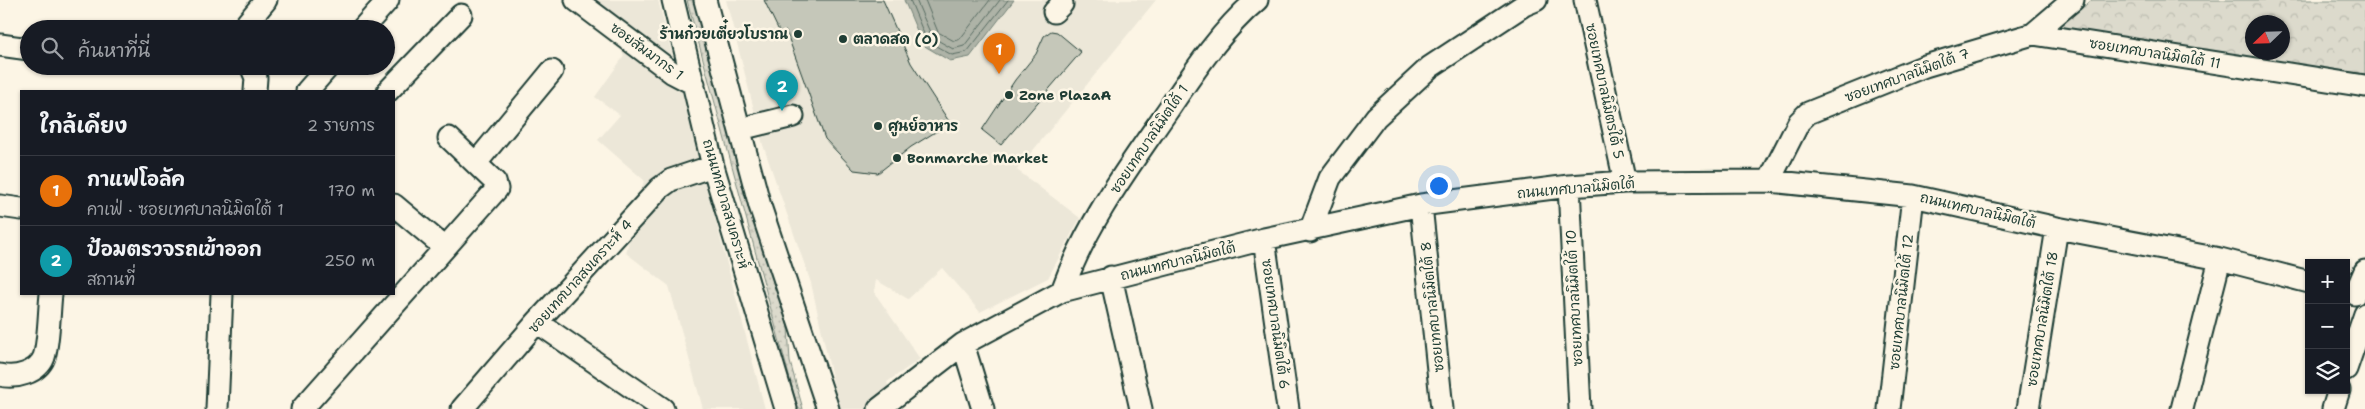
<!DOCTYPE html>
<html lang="th">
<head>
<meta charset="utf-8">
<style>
	:root { --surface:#171b24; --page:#20242c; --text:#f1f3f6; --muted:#9ea1a6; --line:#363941; --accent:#1a73e8 }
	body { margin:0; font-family:"Shantell Sans","Playpen Sans Thai",sans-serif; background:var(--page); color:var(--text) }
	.controls { position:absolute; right:15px; bottom:15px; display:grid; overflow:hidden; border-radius:0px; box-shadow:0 1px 4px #0004 }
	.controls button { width:45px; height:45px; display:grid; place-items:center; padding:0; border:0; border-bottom:1px solid var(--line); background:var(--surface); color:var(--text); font:25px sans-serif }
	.compass { position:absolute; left:2245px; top:15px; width:45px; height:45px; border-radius:50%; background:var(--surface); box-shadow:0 1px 4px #0004; rotate:247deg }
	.you { position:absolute; left:1438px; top:185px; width:18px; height:18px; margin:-12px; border:4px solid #fff; border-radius:50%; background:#1a73e8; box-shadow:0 0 0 8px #1a73e833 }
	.badge { display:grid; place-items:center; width:32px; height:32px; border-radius:50%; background:var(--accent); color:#fff; font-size:16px; font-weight:700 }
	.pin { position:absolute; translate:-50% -41px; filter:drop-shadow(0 1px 2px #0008) }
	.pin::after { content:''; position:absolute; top:26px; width:18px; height:15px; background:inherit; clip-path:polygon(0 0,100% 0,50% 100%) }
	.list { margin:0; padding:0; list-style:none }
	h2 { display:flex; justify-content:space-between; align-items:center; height:65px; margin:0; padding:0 20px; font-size:21px }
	h2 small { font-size:16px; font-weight:400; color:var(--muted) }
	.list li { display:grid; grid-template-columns:32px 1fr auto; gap:15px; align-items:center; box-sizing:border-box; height:70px; padding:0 20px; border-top:1px solid var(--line) }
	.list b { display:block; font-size:19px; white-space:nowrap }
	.list p { margin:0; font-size:16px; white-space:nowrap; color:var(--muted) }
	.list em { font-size:16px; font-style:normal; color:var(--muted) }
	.icon { flex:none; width:28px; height:28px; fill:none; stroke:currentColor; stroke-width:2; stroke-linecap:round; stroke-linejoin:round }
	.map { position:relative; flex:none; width:2365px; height:409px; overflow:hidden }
	.search { position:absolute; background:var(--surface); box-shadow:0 1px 4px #0004; left:20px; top:20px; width:375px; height:55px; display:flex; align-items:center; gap:12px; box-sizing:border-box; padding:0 18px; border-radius:28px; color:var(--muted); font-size:19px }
	.panel { position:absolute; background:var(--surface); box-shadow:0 1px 4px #0004; left:20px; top:90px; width:375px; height:205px; border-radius:0px }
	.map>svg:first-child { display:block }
	.built { fill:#ece7d8 }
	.grass { fill:url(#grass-dots); stroke:#7e8c80 }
	.forest { fill:url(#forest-crowns); stroke:#7e8c80; fill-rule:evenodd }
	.water { fill:#aeb3a7; stroke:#758479 }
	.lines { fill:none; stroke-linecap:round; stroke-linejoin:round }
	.shore { stroke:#586c62; stroke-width:1 }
	.building { fill:#c5c7b9; stroke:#1f3d34 }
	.minor-casing { stroke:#1f3d34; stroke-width:25 }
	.minor { stroke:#fcf5e5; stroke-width:21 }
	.poi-dot { fill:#1f3d34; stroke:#fcf5e5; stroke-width:2 }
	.labels { text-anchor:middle; stroke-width:5; stroke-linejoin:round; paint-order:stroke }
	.poi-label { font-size:14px; font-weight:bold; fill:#1f3d34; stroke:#fcf5e5; text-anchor:start }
	.street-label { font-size:14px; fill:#1f3d34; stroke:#fcf5e5 }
</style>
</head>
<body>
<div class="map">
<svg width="2365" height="409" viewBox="0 0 2365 409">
	<defs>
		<pattern id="grass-dots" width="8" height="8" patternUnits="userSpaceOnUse" patternTransform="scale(1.25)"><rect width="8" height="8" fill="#dcdacc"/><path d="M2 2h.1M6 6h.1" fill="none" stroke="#bcbcb0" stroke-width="1.8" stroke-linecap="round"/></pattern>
		<pattern id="forest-crowns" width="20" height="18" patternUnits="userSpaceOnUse" patternTransform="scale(1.25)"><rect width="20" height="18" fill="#dcdacc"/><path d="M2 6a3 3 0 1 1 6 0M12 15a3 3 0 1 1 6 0" fill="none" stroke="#bcbcb0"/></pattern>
	</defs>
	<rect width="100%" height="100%" fill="#fcf5e5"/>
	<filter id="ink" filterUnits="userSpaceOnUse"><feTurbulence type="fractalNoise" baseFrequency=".02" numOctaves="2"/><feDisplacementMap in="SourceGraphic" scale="10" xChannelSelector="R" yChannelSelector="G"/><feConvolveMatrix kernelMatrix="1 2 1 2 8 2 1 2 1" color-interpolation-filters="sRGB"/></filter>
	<g filter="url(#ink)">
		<path class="built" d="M 596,0 L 658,0 L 765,409 L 703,409 L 669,286 L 626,253 L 644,180 L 598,140 L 620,115 L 595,97 L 624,56 Z
			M 726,0 L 1156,0 L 1017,170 L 1080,218 L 1048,278 L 980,312 L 942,268 L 908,299 L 876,280 L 874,292 L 920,359 L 887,382 L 895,409 L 839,409 L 811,283 L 763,145 Z"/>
		<path class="grass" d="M 687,0 L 699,0 L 739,159 L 788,327 L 790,362 L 803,409 L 798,409 Z"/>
		<path class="forest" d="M 2092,0 L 2365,0 L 2365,74 L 2057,28 ZM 2252,22 L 2282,22 L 2282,52 L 2252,52 Z"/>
		<path class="water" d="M 904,0 L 1014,0 L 970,57 L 950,61 L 923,45 Z"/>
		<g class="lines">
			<path class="shore" d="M 910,0 L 927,41 L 952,55 L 967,52 L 1008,0
				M 916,0 L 932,37 L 953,49 L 964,46 L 1000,0
				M 925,0 L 938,32 L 954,41 L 960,39 L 990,0"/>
		</g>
		<path class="building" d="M 764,0 L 883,0 L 911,63 L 950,123 L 911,147 L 878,173 L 854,170 L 825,139 L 786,31 L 780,33 Z
			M 1051,31 L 1057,32 L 1081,52 L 1001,145 L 982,130 L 1015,80 L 1036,54 L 1044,36 Z"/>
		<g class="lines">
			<g class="minor-casing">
				<path id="minor" d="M 576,0 L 673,73 L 694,84
					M 673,0 L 713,166 L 786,409
					M 705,0 L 760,206 L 828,409
					M 1585,0 L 1625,182
					M 1054,12 L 1062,4 L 1061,0
					M 242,29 L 266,0
					M 362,29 L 388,0
					M 2033,34 L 2365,86
					M 0,45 L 29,49
					M 251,66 L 256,78 L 255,91
					M 307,91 L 329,66
					M 388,91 L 461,15
					M 740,129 L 793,116
					M 476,163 L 552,71
					M 1769,181 L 1799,122 L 1808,113 L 1925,66 L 2033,34 L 2073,0
					M 1569,186 L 1580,409
					M 394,205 L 444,247
					M 1421,205 L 1442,409
					M 0,206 L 21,209
					M 1310,231 L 1330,178 L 1376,117 L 1430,67 L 1524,5 L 1536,0
					M 1264,239 L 1288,409
					M 1111,277 L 1141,409
					M 1062,291 C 1086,224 1128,168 1168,110 C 1193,73 1223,28 1257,0
					M 2355,294 L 2365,271
					M 537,322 L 663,409
					M 963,344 L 983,409
					M 2346,369 L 2365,314
					M 0,375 C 15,379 38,373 44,357 C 49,342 49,311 51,294
					M 217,409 L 222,294
					M 302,409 L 497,189 L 495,182 L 449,138
					M 462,409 L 537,322 L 660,188 L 671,180 L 713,166
					M 879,409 L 963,344 L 1062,291 L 1264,239 L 1421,205 L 1569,186 L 1625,182 L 1769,181 L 1913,196 L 2057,228 L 2220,259 L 2309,282
					M 1889,409 L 1913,196
					M 2028,409 L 2057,228
					M 2182,409 L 2220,259
					M 2333,409 L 2339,390"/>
			</g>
			<use href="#minor" class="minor"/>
		</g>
	</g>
	<g class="poi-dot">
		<circle cx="798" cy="34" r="5"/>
		<circle cx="843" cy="39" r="5"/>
		<circle cx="1009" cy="95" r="5"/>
		<circle cx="878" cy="126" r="5"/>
		<circle cx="897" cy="158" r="5"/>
	</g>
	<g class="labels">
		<g class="poi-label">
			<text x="788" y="39" text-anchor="end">ร้านก๋วยเตี๋ยวโบราณ</text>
			<text x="853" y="44">ตลาดสด (O)</text>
			<text x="1019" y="100">Zone PlazaA</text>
			<text x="888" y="131">ศูนย์อาหาร</text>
			<text x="907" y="163">Bonmarche Market</text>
		</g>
		<g class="street-label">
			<text transform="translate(647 51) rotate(36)" y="5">ซอยสัมมากร 1</text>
			<text transform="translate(2155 53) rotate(9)" y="5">ซอยเทศบาลนิมิตใต้ 11</text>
			<text transform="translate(1907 75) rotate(-20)" y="5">ซอยเทศบาลนิมิตใต้ 7</text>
			<text transform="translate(1605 91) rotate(78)" y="5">ซอยเทศบาลนิมิตรใต้ 5</text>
			<text transform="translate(1149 139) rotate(-56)" y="5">ซอยเทศบาลนิมิตใต้ 1</text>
			<text transform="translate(1576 188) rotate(-5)" y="5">ถนนเทศบาลนิมิตใต้</text>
			<text transform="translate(726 204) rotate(74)" y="5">ถนนเทศบาลสงเคราะห์</text>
			<text transform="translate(1978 210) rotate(13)" y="5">ถนนเทศบาลนิมิตใต้</text>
			<text transform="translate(1178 261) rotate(-14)" y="5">ถนนเทศบาลนิมิตใต้</text>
			<text transform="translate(580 276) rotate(-48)" y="5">ซอยเทศบาลสงเคราะห์ 4</text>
			<text transform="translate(1574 298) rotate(-93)" y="5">ซอยเทศบาลนิมิตใต้ 10</text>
			<text transform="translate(1901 302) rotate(-84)" y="5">ซอยเทศบาลนิมิตใต้ 12</text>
			<text transform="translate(1432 307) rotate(-96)" y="5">ซอยเทศบาลนิมิตใต้ 8</text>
			<text transform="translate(2042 319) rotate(-81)" y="5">ซอยเทศบาลนิมิตใต้ 18</text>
			<text transform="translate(1276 324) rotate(82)" y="5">ซอยเทศบาลนิมิตใต้ 6</text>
		</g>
	</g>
</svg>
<div class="controls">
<button>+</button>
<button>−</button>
<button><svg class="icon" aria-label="layers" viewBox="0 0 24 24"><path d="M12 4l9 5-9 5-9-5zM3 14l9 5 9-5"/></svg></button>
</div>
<svg class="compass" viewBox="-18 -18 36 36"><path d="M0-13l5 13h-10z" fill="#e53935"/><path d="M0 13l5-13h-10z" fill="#9ea1a6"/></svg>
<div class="you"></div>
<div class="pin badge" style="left:999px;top:74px;background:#e8710a">1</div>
<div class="pin badge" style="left:782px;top:111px;background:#0f9aa8">2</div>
<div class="search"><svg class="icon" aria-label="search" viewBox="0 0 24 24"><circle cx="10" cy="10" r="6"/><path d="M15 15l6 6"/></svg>ค้นหาที่นี่</div>
<section class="panel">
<h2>ใกล้เคียง<small>2 รายการ</small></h2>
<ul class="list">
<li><span class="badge" style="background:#e8710a">1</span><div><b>กาแฟโอลัค</b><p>คาเฟ่ · ซอยเทศบาลนิมิตใต้ 1</p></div><em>170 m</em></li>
<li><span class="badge" style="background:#0f9aa8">2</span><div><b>ป้อมตรวจรถเข้าออก</b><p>สถานที่</p></div><em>250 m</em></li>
</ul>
</section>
</div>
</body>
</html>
